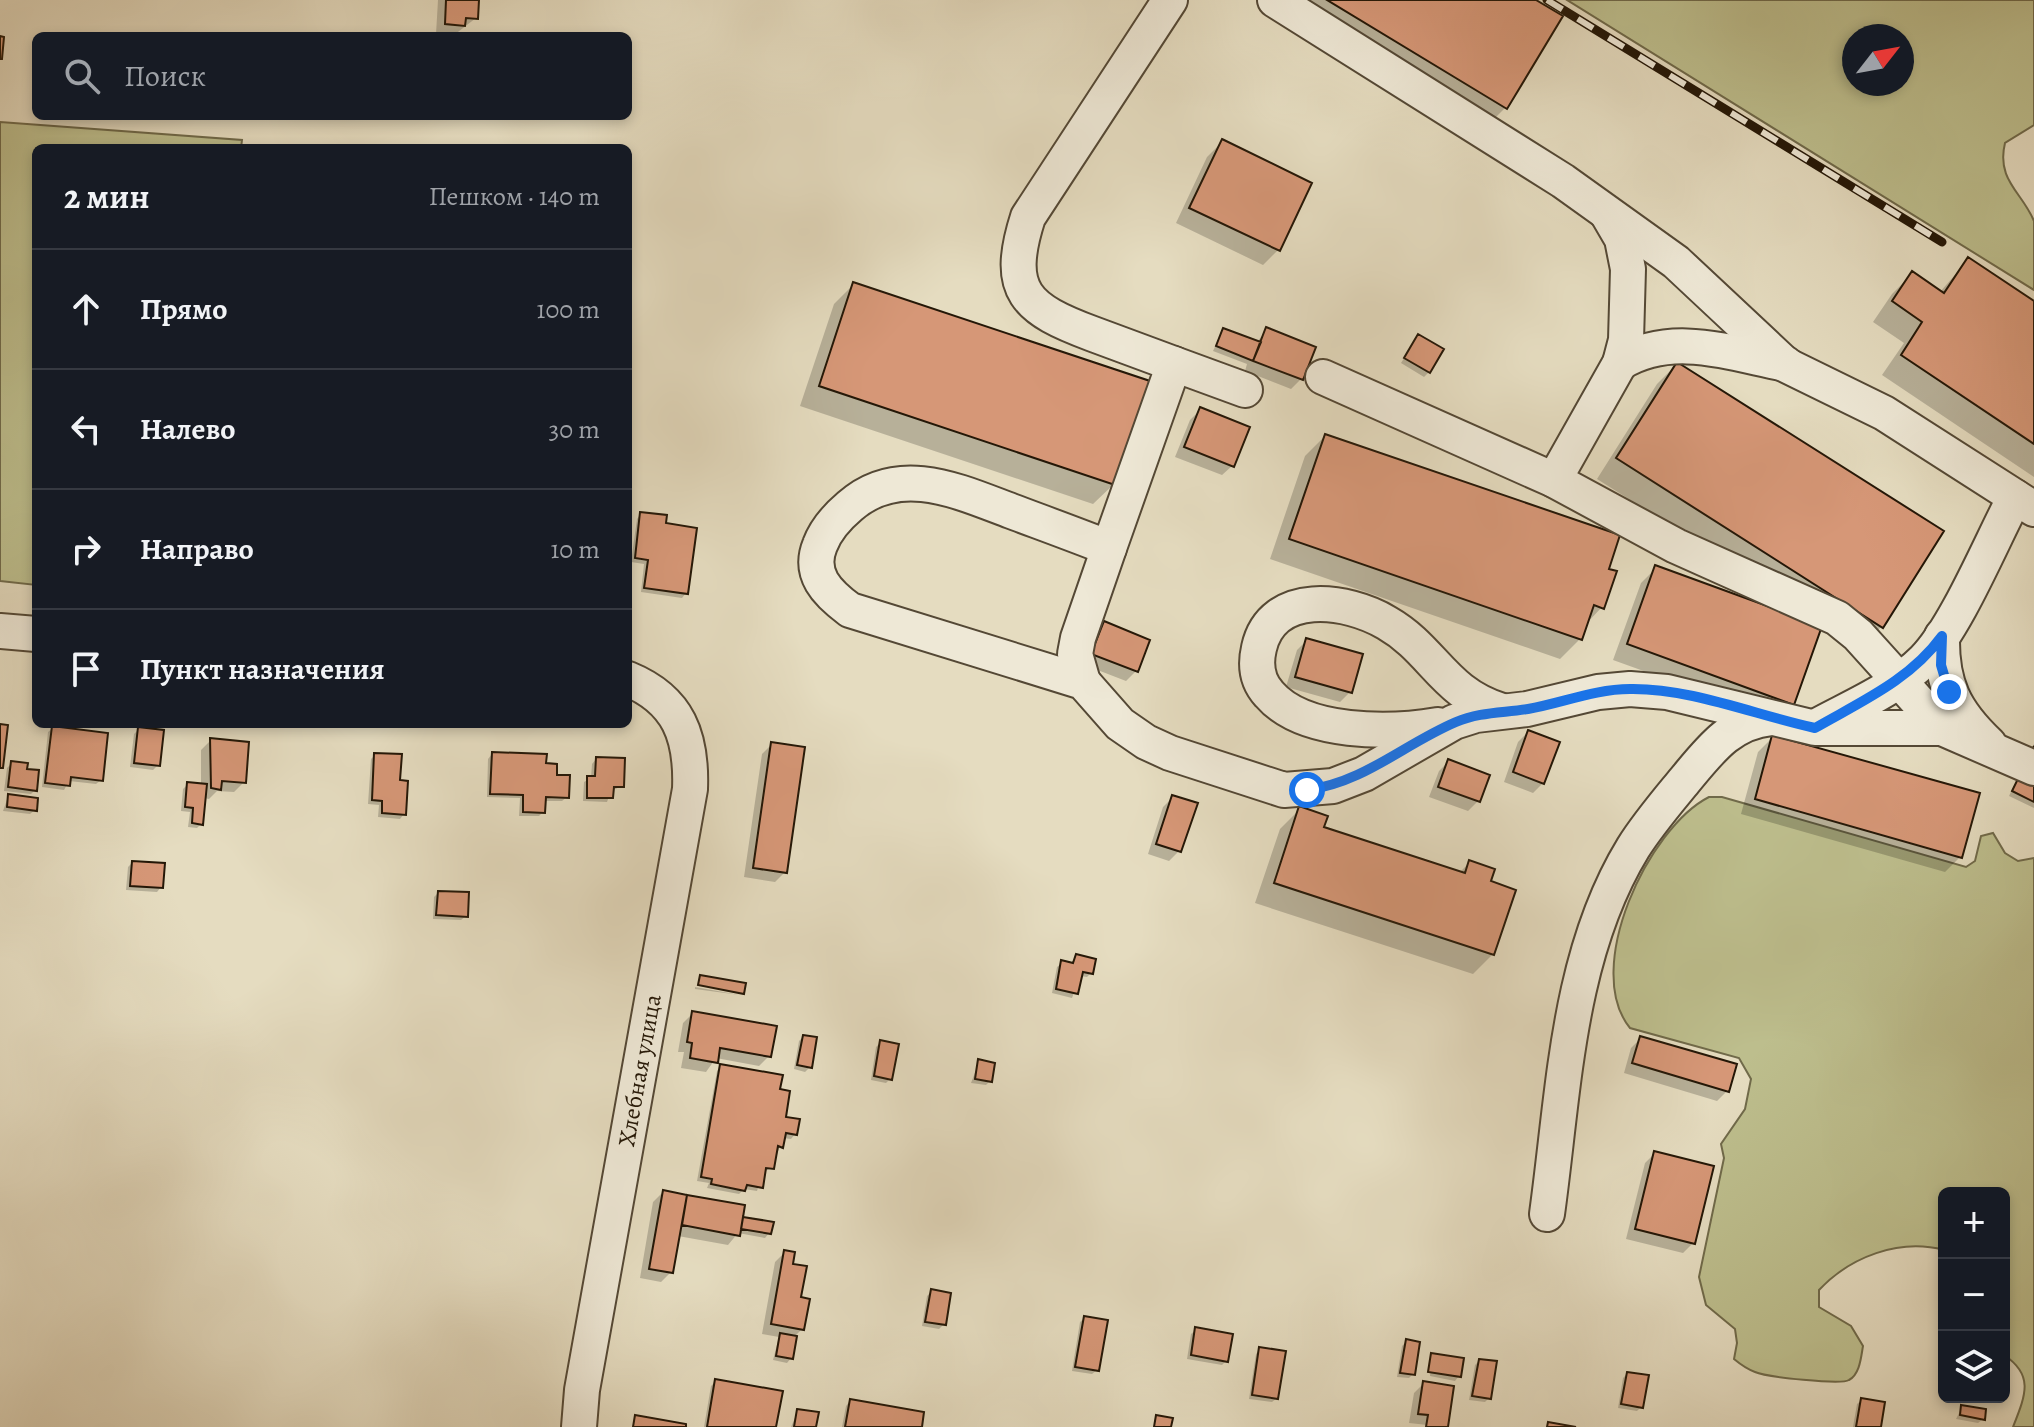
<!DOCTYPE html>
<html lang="ru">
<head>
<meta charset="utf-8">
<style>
	:root { --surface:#171b24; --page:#242831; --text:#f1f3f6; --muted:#9ea1a6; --line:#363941 }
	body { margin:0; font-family:Alegreya,serif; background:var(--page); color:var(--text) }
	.controls { position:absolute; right:24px; bottom:24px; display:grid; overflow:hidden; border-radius:12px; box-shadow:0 4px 12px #0003 }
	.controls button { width:72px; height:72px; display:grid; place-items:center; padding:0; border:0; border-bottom:2px solid var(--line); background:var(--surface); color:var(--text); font:40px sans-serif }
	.compass { position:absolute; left:1842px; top:24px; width:72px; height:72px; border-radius:50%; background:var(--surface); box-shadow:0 4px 12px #0003; rotate:59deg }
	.stop { position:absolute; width:24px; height:24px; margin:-18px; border:6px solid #1a73e8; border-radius:50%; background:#fff }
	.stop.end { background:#1a73e8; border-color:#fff; box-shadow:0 2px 8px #0008 }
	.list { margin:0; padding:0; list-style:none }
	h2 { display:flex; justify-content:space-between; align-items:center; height:104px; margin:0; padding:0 32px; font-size:34px }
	h2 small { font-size:26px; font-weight:400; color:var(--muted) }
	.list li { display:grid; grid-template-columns:52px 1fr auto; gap:24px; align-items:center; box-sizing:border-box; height:120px; padding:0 32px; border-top:2px solid var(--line) }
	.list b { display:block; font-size:30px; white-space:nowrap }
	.list em { font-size:26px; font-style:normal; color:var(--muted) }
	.icon { flex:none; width:44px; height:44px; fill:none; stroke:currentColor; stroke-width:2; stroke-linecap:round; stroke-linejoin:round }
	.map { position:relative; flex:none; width:2034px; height:1427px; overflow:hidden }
	.search { position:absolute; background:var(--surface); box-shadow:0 4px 12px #0003; left:32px; top:32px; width:600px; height:88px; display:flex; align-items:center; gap:20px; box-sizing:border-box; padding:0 28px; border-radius:12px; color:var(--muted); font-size:30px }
	.panel { position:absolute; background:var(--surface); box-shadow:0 4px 12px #0003; left:32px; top:144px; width:600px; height:584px; border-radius:12px }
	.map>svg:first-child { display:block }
	.green { fill:#bdbe8d; stroke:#706a4a; stroke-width:2; fill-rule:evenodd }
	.shadow { fill:#0003 }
	.building { fill:#d69777; stroke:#241707; stroke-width:2 }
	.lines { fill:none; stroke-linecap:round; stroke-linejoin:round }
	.minor-casing { stroke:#544835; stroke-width:38 }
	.minor { stroke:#eee8d6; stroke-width:34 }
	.rail-casing { stroke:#241707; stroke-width:9 }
	.rail { stroke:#eee8d6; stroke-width:6; stroke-dasharray:18; stroke-linecap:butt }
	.route { stroke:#1a73e8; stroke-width:10 }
	.labels { text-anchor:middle; stroke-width:7; stroke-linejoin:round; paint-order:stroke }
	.street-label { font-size:24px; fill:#241707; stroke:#eee8d6 }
</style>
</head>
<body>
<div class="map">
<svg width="2034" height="1427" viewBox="0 0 2034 1427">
	<rect width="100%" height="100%" fill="#e5dcc0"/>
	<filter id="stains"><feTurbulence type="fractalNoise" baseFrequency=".0025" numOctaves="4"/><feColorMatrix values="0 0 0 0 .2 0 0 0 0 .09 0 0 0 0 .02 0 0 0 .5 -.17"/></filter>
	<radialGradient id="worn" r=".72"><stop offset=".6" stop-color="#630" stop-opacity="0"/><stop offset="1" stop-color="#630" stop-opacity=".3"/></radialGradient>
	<path class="green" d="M 1567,0 L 2034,0 L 2034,125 L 2005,143 C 1996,180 2022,192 2034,221 C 2034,233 2034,275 2034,290 ZM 1854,36 L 1902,36 L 1902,84 L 1854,84 Z
		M 0,122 L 242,140 L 241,148 L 36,148 L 36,585 L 0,581 Z
		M 1709,797 L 1722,797 L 1966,867 L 1975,861 L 1981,836 L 1993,833 L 2005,853 L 2018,861 L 2034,858 L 2034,1427 L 2013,1427 C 2026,1394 2034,1375 2004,1355 L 2004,1193 L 1944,1193 L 1944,1250 C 1899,1238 1850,1257 1819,1290 L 1819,1307 L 1851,1326 L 1863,1346 C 1861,1357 1860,1374 1849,1380 C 1841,1385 1766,1377 1755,1372 C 1747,1369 1740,1364 1734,1359 L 1737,1343 L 1735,1329 L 1706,1305 L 1699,1277 L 1724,1158 L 1721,1144 L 1745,1109 L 1751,1079 L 1739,1058 L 1630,1028 C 1582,969 1648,828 1709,797 Z"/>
	<path class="shadow" d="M 438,0 L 477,0 L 476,18 L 454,35 L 436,34 Z
		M 1274,0 L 1532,0 L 1505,108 L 1485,128 Z
		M 1222,142 L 1278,250 L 1263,265 L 1176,223 L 1207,157 Z
		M 1968,260 L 2034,304 L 2034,477 L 1882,375 L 1904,343 L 1873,322 L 1892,294 L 1912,274 L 1940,292 Z
		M 854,284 L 1114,484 L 1093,504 L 800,406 L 834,304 Z
		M 1223,330 L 1256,343 L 1267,330 L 1301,379 L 1291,389 L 1245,371 L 1247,364 L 1213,351 Z
		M 1418,336 L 1429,372 L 1424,377 L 1401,363 Z
		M 1677,364 L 1882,626 L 1862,646 L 1597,479 L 1657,384 Z
		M 1200,410 L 1232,466 L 1222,475 L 1175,457 L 1190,420 Z
		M 1325,436 L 1602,607 L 1585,625 L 1580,639 L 1560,659 L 1270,559 L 1305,456 Z
		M 641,514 L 663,525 L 686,593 L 682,598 L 641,592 L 644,564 L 631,562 L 637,519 Z
		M 1656,568 L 1792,704 L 1777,719 L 1613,660 L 1641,583 Z
		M 1104,624 L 1136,671 L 1126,681 L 1082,664 L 1094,634 Z
		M 1307,640 L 1350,692 L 1340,702 L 1286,687 L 1297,650 Z
		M 53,728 L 101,780 L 96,784 L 69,781 L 64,790 L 42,787 L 48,732 Z
		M 139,729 L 158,765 L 153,770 L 130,767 L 134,734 Z
		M 1528,732 L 1543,783 L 1533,793 L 1504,782 L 1518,742 Z
		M 1773,737 L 1960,857 L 1945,872 L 1741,814 L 1758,752 Z
		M 210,741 L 244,782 L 234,792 L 217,791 L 209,799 L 204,798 L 201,824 L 197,828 L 188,827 L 190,812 L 181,811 L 183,789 L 188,784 L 201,785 L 201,750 Z
		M 772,744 L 785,872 L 775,882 L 744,877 L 762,754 Z
		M 2034,744 L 2034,808 L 2009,796 Z
		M 492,754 L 544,765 L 567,797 L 562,801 L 543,801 L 543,812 L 539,816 L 519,816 L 520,798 L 487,797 L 488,759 Z
		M 375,755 L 398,782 L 404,814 L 400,819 L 378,817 L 379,805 L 368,804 L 371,759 Z
		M 596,759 L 622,786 L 611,791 L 607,802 L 583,801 L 584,782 L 591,778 L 592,764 Z
		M 1449,761 L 1478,801 L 1468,811 L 1429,797 L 1439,771 Z
		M 12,763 L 25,770 L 35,790 L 31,794 L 4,791 L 7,768 Z
		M 8,797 L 35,810 L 30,814 L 3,811 Z
		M 1173,797 L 1179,851 L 1169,861 L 1148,854 L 1163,807 Z
		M 1300,809 L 1322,828 L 1459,873 L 1470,862 L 1493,954 L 1473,974 L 1255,903 L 1280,829 Z
		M 132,863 L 161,887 L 157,892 L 126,890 L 128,867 Z
		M 438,893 L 466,916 L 461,920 L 433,919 L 434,897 Z
		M 1076,956 L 1091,973 L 1087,977 L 1080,976 L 1072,998 L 1052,993 L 1057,967 L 1062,963 L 1071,964 Z
		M 695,987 L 740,995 L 695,989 Z
		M 693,1013 L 769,1056 L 759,1066 L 716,1058 L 706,1072 L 681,1068 L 684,1052 L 678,1052 L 683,1023 Z
		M 803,1037 L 810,1067 L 805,1072 L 794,1069 L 799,1041 Z
		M 1641,1038 L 1727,1091 L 1717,1101 L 1624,1073 L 1631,1048 Z
		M 881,1042 L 890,1079 L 886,1083 L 871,1080 L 876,1047 Z
		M 979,1062 L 990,1081 L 986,1085 L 971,1083 Z
		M 721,1066 L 778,1091 L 783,1118 L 795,1134 L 791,1139 L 783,1138 L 772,1168 L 763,1172 L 757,1191 L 744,1189 L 739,1194 L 707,1188 L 709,1183 L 697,1181 L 717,1071 Z
		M 1655,1153 L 1693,1243 L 1683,1253 L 1626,1239 L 1645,1163 Z
		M 663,1192 L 743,1207 L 740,1223 L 769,1233 L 765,1238 L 738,1233 L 728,1245 L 678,1236 L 671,1272 L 661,1282 L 640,1278 L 653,1202 Z
		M 785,1252 L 799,1299 L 802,1329 L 795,1336 L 791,1358 L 787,1363 L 773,1360 L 779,1337 L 762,1334 L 775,1262 Z
		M 932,1291 L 944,1324 L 939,1329 L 922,1326 L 927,1296 Z
		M 1085,1318 L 1097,1370 L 1092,1374 L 1072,1371 L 1080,1322 Z
		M 1196,1330 L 1226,1361 L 1222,1365 L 1187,1359 L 1191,1334 Z
		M 1406,1342 L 1413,1374 L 1409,1378 L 1397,1377 L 1402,1346 Z
		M 1260,1349 L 1277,1398 L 1272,1402 L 1249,1399 L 1256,1354 Z
		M 1432,1356 L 1459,1376 L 1455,1381 L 1430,1376 Z
		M 1479,1361 L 1489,1398 L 1485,1402 L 1469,1400 L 1475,1365 Z
		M 1627,1374 L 1641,1407 L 1637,1411 L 1618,1408 L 1623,1378 Z
		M 716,1381 L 774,1427 L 704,1427 L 711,1386 Z
		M 1424,1383 L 1446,1427 L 1409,1423 L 1414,1393 Z
		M 1862,1400 L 1879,1427 L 1853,1427 L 1857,1404 Z
		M 850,1401 L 920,1427 L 842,1427 L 846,1406 Z
		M 1962,1407 L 1983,1419 L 1978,1423 L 1956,1419 Z
		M 798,1411 L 814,1427 L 791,1427 Z"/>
	<path class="building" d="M 446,0 L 479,0 L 478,19 L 466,18 L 465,26 L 445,24 Z
		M 1327,0 L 1536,0 L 1563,16 L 1507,109 Z
		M 0,36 L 4,37 L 2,59 L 0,59 Z
		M 1222,139 L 1312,183 L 1280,251 L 1189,208 Z
		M 1968,257 L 2034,301 L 2034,444 L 1901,355 L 1922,322 L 1892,301 L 1912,271 L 1944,293 Z
		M 853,282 L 1150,381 L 1115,485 L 819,386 Z
		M 1266,327 L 1316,347 L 1303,380 L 1253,361 Z
		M 1223,328 L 1261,342 L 1253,361 L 1216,346 Z
		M 1418,334 L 1444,349 L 1430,373 L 1404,358 Z
		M 1677,362 L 1944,531 L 1883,628 L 1616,458 Z
		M 1200,407 L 1250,427 L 1234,467 L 1184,447 Z
		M 1325,434 L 1620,535 L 1609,569 L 1617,571 L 1604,609 L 1594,605 L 1582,640 L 1289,539 Z
		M 640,512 L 667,515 L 666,523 L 697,528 L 688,594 L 644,588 L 648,560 L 635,558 Z
		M 1655,565 L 1822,626 L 1794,705 L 1627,644 Z
		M 1104,621 L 1150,640 L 1138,672 L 1091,654 Z
		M 1306,638 L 1363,654 L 1352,693 L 1295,677 Z
		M 0,724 L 8,725 L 3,768 L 0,768 Z
		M 52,726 L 108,733 L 103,781 L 71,777 L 70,786 L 45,783 Z
		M 138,727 L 164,730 L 160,766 L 134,763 Z
		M 1528,730 L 1560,742 L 1544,784 L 1513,772 Z
		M 1772,735 L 1980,793 L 1962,858 L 1755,799 Z
		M 210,738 L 249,742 L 246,783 L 222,781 L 221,790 L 211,788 Z
		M 771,742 L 805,747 L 787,873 L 753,868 Z
		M 2034,746 L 2034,802 L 2012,791 Z
		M 492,752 L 547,754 L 546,763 L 557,764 L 557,775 L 570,775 L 569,798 L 546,797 L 545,813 L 523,812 L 523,795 L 490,794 Z
		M 374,753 L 402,754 L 400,780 L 408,781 L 406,815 L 382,813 L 382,801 L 372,800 Z
		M 596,757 L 625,758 L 624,787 L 614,787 L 613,798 L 587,798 L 587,776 L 595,776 Z
		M 1448,759 L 1490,775 L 1480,802 L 1438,787 Z
		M 11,761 L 28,763 L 27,769 L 39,770 L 37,791 L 8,787 Z
		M 187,782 L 207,784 L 203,825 L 192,823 L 193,808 L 185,807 Z
		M 8,794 L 38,798 L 37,811 L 7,807 Z
		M 1172,795 L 1198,803 L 1181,852 L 1156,844 Z
		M 1299,806 L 1328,816 L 1324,827 L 1465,873 L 1469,860 L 1495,869 L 1491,881 L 1516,890 L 1494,955 L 1274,883 Z
		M 132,861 L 165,863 L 163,888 L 130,886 Z
		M 438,891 L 469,892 L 468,917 L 436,915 Z
		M 1076,954 L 1096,959 L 1093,974 L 1083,972 L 1078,994 L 1056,989 L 1061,960 L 1073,963 Z
		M 700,975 L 746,983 L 744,994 L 698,985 Z
		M 692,1011 L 777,1026 L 771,1057 L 720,1048 L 718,1063 L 690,1058 L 692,1043 L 687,1042 Z
		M 803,1035 L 817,1037 L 812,1068 L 797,1065 Z
		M 1640,1036 L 1737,1064 L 1729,1092 L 1632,1063 Z
		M 880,1040 L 899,1044 L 892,1080 L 874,1076 Z
		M 978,1059 L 995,1063 L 992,1082 L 975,1079 Z
		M 720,1064 L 783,1075 L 780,1089 L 790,1091 L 786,1117 L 800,1119 L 797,1135 L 786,1133 L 783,1148 L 778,1146 L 774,1169 L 766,1168 L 763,1188 L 747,1185 L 745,1191 L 711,1184 L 712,1179 L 701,1177 Z
		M 1654,1151 L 1714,1166 L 1695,1244 L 1635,1229 Z
		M 663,1190 L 687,1195 L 673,1273 L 649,1269 Z
		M 687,1195 L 745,1205 L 740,1236 L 682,1225 Z
		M 743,1217 L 774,1222 L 771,1234 L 741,1229 Z
		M 784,1250 L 795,1252 L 793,1264 L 807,1266 L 801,1297 L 810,1299 L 804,1330 L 771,1324 Z
		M 931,1289 L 951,1293 L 946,1325 L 925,1322 Z
		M 1084,1316 L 1108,1320 L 1099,1371 L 1075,1367 Z
		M 1195,1327 L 1233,1334 L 1228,1362 L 1191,1355 Z
		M 780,1333 L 797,1336 L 793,1359 L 776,1356 Z
		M 1406,1339 L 1420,1342 L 1415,1375 L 1400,1373 Z
		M 1259,1347 L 1286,1351 L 1278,1399 L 1252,1395 Z
		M 1431,1353 L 1464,1358 L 1461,1377 L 1428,1372 Z
		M 1479,1359 L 1497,1361 L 1491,1399 L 1472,1396 Z
		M 1627,1372 L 1649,1375 L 1643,1408 L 1621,1404 Z
		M 715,1379 L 783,1391 L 776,1427 L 707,1427 Z
		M 1423,1381 L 1454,1386 L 1448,1427 L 1426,1427 L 1428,1415 L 1418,1414 Z
		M 1861,1398 L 1885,1402 L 1881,1427 L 1856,1427 Z
		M 850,1399 L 924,1412 L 922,1427 L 845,1427 Z
		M 1961,1405 L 1986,1409 L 1985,1420 L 1960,1415 Z
		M 797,1409 L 819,1412 L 816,1427 L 794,1427 Z
		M 635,1415 L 686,1424 L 686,1427 L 633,1427 Z
		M 1156,1415 L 1173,1418 L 1171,1427 L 1154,1427 Z
		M 1548,1422 L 1576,1427 L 1547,1427 Z"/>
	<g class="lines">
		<g class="minor-casing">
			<g id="minor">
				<path d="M 1170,0 L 1028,217 C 1004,292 1026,309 1093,334 C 1120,344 1147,354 1174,364 L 1109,548 C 1076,535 1043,523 1011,511 C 958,491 899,463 850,506 C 837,517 826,529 820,545 C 808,574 827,593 850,610 L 1083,682 L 1120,724 L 1146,742 L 1170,753 L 1284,790 L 1333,786 L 1364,774 L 1454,722 L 1476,715 L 1527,709 L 1598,692 L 1630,689 L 1667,692 L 1815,728 L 1942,728 L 2034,768"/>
				<path d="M 1275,0 L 1563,181 L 1676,262 L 1786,365 L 1884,413 L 2034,509"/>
				<path d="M 1620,363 C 1672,331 1729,353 1786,364"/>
				<path d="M 1174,364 L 1245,390"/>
				<path d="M 1323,377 L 1554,480 L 1676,546 L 1837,618 L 1858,635 L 1942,728"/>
				<path d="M 1554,480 L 1620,363 L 1626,340 L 1628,269 L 1622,239 L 1608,215"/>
				<path d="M 0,631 L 36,634"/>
				<path d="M 1942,636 C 1941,684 1954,711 1989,744"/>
				<path d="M 1083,682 L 1075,654 L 1078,638 L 1109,548"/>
				<path d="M 1438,725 C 1391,733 1304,735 1269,694 C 1257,681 1255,665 1259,648 C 1272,589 1347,599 1387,623 C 1434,650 1443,693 1502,711"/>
				<path d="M 1819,725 C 1854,706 1895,689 1924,660 C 1956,628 1992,540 2015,497"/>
				<path d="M 1547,1214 C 1564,1092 1567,956 1633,848 C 1648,824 1667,802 1685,780 C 1710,750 1730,722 1771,718"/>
				<path id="s1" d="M 579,1427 L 582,1390 L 690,789 C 692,737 679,700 628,679"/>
			</g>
		</g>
		<use href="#minor" class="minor"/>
		<g class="rail-casing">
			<path id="rail" d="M 1547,0 L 1942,242"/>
		</g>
		<use href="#rail" class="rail"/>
	</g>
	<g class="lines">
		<path class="route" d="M 1307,790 C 1365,782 1404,744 1456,722 C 1479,712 1503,713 1528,709 C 1562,703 1595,689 1630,689 C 1691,688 1755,715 1815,728 C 1862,701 1910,680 1942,636 L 1941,665 L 1949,692"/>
	</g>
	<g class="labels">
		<g class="street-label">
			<text dy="8" stroke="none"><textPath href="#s1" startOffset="362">Хлебная улица</textPath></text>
		</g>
	</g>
	<rect width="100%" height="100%" filter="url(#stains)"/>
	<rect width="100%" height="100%" fill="url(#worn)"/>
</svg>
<div class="controls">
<button>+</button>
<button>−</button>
<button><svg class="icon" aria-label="layers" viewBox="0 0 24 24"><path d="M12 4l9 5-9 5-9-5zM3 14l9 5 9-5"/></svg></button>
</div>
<svg class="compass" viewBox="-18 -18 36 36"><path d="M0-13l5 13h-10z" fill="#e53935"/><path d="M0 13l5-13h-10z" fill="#9ea1a6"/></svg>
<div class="stop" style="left:1307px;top:790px"></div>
<div class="stop end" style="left:1949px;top:692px"></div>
<div class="search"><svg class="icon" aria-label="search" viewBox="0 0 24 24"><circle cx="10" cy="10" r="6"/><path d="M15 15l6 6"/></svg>Поиск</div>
<section class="panel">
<h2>2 мин<small>Пешком · 140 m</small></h2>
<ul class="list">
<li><svg class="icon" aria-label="ahead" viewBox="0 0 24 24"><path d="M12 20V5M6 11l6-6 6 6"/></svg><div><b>Прямо</b></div><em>100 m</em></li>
<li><svg class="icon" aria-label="left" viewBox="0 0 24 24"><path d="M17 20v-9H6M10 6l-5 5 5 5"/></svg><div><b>Налево</b></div><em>30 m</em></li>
<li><svg class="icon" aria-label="right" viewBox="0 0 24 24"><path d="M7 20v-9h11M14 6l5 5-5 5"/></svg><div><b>Направо</b></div><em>10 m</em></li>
<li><svg class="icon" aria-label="arrive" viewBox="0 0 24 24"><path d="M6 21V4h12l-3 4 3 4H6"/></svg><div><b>Пункт назначения</b></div></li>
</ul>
</section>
</div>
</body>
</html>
